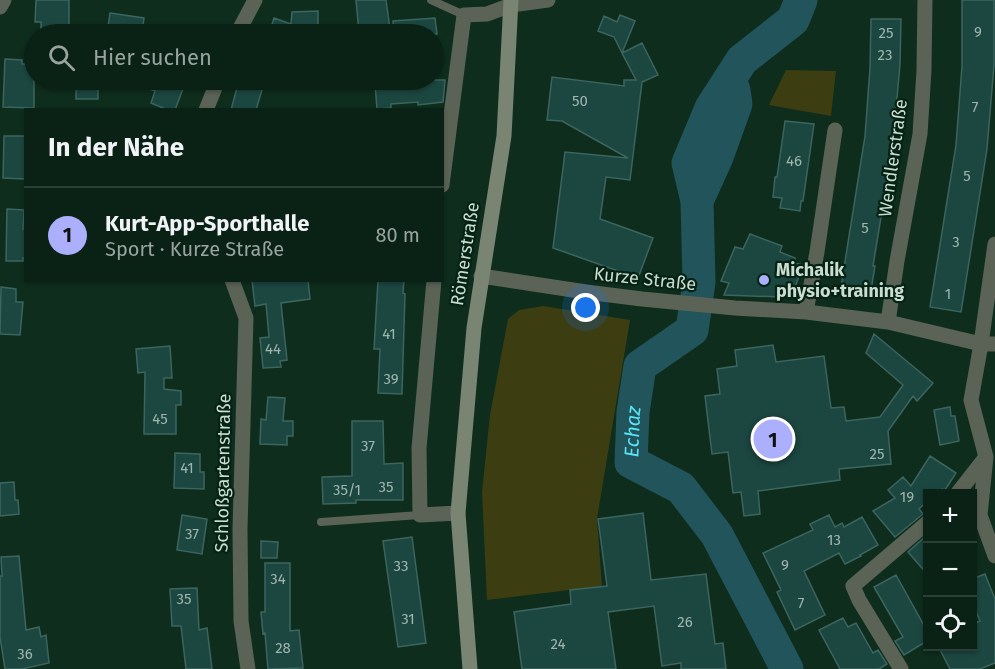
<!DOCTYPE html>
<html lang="de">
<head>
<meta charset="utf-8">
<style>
	:root { --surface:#0a2216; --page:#132a1f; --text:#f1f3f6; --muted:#99a4a1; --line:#2a3f35; --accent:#acaffb }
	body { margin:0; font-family:"Fira Sans",sans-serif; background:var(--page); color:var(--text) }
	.controls { position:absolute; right:18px; bottom:18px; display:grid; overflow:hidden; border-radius:0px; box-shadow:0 2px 4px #0004 }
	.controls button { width:54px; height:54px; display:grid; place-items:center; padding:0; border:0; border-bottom:2px solid var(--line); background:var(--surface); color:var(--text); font:30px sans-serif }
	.you { position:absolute; left:586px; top:308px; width:21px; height:21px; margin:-15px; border:4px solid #fff; border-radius:50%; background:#1a73e8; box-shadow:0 0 0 9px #1a73e833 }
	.badge { display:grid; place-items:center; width:39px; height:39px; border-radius:50%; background:var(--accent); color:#111; font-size:20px; font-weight:700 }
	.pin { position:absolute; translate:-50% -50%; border:3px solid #fff; box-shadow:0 2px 6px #0006 }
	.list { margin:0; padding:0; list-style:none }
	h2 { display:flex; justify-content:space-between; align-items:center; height:78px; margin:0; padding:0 24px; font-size:26px }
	h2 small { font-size:20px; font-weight:400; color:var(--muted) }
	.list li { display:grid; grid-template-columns:39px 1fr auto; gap:18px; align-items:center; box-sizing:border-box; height:96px; padding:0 24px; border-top:2px solid var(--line) }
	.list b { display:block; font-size:22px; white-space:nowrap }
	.list p { margin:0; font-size:20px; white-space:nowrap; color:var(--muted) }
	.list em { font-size:20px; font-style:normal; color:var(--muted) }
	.icon { flex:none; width:33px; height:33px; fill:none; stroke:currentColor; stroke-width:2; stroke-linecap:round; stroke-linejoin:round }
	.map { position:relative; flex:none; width:995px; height:669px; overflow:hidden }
	.search { position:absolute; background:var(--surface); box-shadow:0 2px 4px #0004; left:24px; top:24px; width:420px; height:66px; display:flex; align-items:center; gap:15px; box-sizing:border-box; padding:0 21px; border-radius:33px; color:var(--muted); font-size:22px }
	.panel { position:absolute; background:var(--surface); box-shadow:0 2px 4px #0004; left:24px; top:108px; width:420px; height:174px; border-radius:0px }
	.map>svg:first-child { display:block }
	.green { fill:#3d3d12 }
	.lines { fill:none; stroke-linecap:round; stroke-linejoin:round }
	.river { stroke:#22545b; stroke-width:33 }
	.building { fill:#1c4640; stroke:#3b655e; stroke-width:1.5 }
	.lane { stroke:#5b6357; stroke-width:8 }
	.street { stroke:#5b6357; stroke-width:15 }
	.secondary { stroke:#798572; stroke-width:15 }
	.poi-dot { fill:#acaffb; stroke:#042314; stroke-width:2 }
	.labels { text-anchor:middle; stroke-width:4.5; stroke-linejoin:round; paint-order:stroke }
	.number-label { font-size:15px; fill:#9fb6ad }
	.street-label { font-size:18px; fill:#cbdcd1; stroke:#042314 }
	.poi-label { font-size:18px; font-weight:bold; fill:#cbdcd1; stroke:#042314; text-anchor:start }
	.water-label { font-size:20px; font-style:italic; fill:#59e4f7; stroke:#042314 }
</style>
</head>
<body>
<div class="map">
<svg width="995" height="669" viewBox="0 0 995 669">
	<rect width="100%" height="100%" fill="#0e2d1d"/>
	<path class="green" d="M 786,70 L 836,71 L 831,116 L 769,105 Z
		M 543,306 L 630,320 L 597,519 L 602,586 L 487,600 L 482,492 L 490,415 L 508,319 L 519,310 Z"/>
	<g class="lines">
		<g class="river">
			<path d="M 697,201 L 717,157 L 736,104 L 734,90"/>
			<path id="s1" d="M 787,669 L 717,535 L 681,488 L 631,462 L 633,412 L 640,366 L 692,330 L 699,282 L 697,201 L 688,163 L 711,108 L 742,60 L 793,20 L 801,0"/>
		</g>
	</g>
	<path class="building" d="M 36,0 L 69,0 L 69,34 L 41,34 L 41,22 L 35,22 Z
		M 356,0 L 386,0 L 390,29 L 359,33 Z
		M 962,0 L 994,0 L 994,65 L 987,149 L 961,312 L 930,307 L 956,145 L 962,66 Z
		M 318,11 L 318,34 L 269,34 L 274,18 L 291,24 L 292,12 Z
		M 110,13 L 144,18 L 142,34 L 107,34 Z
		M 620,15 L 635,21 L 622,53 L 614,37 L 598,31 L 604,16 L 617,22 Z
		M 435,18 L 437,34 L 394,34 L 393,21 Z
		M 871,19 L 901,19 L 900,64 L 896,109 L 894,138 L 873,266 L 875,266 L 870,297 L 840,293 L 865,136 L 870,68 Z
		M 642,43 L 658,75 L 642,82 L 630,180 L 606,177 L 600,219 L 653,238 L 638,278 L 553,248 L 565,152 L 628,158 L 562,121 L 547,120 L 552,77 L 624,86 L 624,80 L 636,80 L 622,53 Z
		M 5,59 L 22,60 L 22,64 L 34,64 L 34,108 L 3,107 Z
		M 76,80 L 98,80 L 98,99 L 76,99 Z
		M 128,80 L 165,80 L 184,86 L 175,110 L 168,110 L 151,103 L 155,91 Z
		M 239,80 L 265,80 L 256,110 L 231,110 Z
		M 415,80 L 445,80 L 443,102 L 418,105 L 418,102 L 391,104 L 391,108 L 377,109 L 375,84 L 415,81 Z
		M 785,121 L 814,124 L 803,201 L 801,201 L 800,211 L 780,208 L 782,198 L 773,197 L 775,177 L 777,177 Z
		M 4,136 L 26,136 L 26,179 L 3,178 Z
		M 7,209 L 24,210 L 23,229 L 26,229 L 26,258 L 23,258 L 23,261 L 6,261 Z
		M 750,234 L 782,246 L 780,252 L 795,258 L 795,263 L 803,265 L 793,293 L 784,290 L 782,297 L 724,295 L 729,283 L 721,281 L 735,247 L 743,249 Z
		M 252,280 L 308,280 L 310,299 L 281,303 L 287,360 L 280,361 L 281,367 L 263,368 L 260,338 L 269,337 L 266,304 L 255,306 Z
		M 378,280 L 404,280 L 403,293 L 405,294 L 402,394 L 378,393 L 380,349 L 374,349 Z
		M 1,287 L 16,289 L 16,302 L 23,302 L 20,335 L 0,334 Z
		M 874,334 L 933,383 L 917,401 L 913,396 L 888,431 L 891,464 L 839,469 L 840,480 L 758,491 L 760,514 L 744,516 L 741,492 L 733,493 L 728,452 L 712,454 L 705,396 L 720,394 L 717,369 L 737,366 L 735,350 L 773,345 L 776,362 L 824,356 L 831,408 L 844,407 L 846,421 L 880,417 L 903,385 L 866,353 Z
		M 170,346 L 172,378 L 164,378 L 164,389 L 181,391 L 181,405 L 176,405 L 176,434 L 144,434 L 145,372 L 138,373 L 136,349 Z
		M 268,397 L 285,398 L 283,421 L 293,421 L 293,436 L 287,436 L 287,445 L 260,444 L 261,419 L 266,420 Z
		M 950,407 L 951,416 L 955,416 L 959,441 L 940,445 L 934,410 Z
		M 352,421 L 383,421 L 384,464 L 403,463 L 403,500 L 356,500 L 356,503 L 323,504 L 322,477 L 352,476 Z
		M 175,453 L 200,454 L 200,472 L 204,472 L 204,489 L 174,488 Z
		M 930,456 L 956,473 L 945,490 L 942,489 L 937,494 L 927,494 L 927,501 L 919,509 L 923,514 L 895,537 L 873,511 L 895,498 L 888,490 L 903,477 L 911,486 Z
		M 14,482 L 15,500 L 18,500 L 19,514 L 0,516 L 0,483 Z
		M 643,513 L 651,580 L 706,574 L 715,644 L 723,643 L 726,669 L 681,669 L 681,663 L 662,666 L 654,606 L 608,612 L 616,669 L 522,669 L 514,612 L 571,604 L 570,590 L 607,586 L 598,519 Z
		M 182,515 L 207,519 L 202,554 L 177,550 Z
		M 829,515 L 835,527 L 842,523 L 844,527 L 862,517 L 878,545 L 860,555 L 861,556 L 845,564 L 839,553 L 804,571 L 825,615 L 795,630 L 777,592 L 781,590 L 763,553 L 813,530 L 810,524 Z
		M 927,535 L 927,574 L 908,552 Z
		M 412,537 L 426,643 L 398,647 L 383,541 Z
		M 261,541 L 278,542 L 277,558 L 261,558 Z
		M 19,556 L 26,630 L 39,627 L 41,637 L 46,635 L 49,663 L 22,669 L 5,669 L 0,637 L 0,576 L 2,576 L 1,557 Z
		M 265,563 L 290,563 L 290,631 L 299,630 L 303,668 L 268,669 L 265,633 L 263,634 L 261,612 L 265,612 Z
		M 985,574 L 995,599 L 995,663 L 980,669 L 950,669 L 938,646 L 972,646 L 972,624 L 980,621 L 972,602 L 972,579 Z
		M 896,575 L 927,631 L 927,641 L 904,655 L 895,641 L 903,637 L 874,587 Z
		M 197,588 L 199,630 L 207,628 L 212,669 L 186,669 L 181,626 L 172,626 L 170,589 Z
		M 843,618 L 848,627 L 856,623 L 873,653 L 878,650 L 887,664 L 879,669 L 840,669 L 819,630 Z"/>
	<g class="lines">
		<path class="lane" d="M 431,0 L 464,15
			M 321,522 L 420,515"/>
		<path class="street" d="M 0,7 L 4,0
			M 237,34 L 255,0
			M 206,110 L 218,80
			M 442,185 L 464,15 L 487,14 L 511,5 L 548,0
			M 995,244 L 981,344 L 971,400 L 986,457 L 980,515 L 995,556
			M 481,276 L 586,292 L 642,299 L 735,308 L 806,312 L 888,322 L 981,344 L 995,344
			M 232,280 L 246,318 L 240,529 L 241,621 L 248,669
			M 434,280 L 419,448 L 420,515 L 458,513
			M 806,312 L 817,252 L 835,130
			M 888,322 L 897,261 L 920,134 L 924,70 L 925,0
			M 957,494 L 986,457
			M 901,669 L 859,600 L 853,586 L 928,522"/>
		<path class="secondary" d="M 470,669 L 458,513 L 474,328 L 504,136 L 511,0"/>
	</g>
	<circle class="poi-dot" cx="764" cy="280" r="6"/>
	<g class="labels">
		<g class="number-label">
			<text x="978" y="37">9</text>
			<text x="886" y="38">25</text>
			<text x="885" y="60">23</text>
			<text x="580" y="106">50</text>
			<text x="975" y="112">7</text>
			<text x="794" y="166">46</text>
			<text x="967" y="181">5</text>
			<text x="865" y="233">5</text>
			<text x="956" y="247">3</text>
			<text x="948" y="299">1</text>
			<text x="389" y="339">41</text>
			<text x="273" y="354">44</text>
			<text x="391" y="384">39</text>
			<text x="160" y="424">45</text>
			<text x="368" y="451">37</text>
			<text x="877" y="459">25</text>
			<text x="187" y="473">41</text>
			<text x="386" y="492">35</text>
			<text x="347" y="495">35/1</text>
			<text x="907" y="502">19</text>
			<text x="192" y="539">37</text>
			<text x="834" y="545">13</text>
			<text x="785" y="570">9</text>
			<text x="401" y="571">33</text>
			<text x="278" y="584">34</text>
			<text x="184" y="604">35</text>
			<text x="801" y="608">7</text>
			<text x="408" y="624">31</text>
			<text x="685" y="627">26</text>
			<text x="558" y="649">24</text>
			<text x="283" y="653">28</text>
			<text x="25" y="659">36</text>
		</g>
		<g class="street-label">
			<text transform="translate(893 158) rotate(-82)" y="6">Wendlerstraße</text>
			<text transform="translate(465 254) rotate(-81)" y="6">Römerstraße</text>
			<text transform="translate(645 279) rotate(6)" y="6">Kurze Straße</text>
			<text transform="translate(223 473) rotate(-89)" y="6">Schloßgartenstraße</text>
		</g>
		<g class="poi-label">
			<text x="776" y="276">Michalik<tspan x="776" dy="21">physio+training</tspan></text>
		</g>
		<g class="water-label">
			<text dy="7" stroke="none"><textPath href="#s1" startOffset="297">Echaz</textPath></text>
		</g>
	</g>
</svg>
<div class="controls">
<button>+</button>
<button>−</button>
<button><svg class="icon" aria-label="locate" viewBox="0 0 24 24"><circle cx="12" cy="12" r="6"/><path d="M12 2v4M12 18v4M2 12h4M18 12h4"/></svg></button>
</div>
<div class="you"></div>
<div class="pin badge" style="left:773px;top:439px">1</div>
<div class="search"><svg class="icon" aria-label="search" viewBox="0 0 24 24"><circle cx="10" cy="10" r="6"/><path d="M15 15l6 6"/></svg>Hier suchen</div>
<section class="panel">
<h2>In der Nähe<small></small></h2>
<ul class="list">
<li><span class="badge">1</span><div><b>Kurt-App-Sporthalle</b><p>Sport · Kurze Straße</p></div><em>80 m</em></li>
</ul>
</section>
</div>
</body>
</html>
